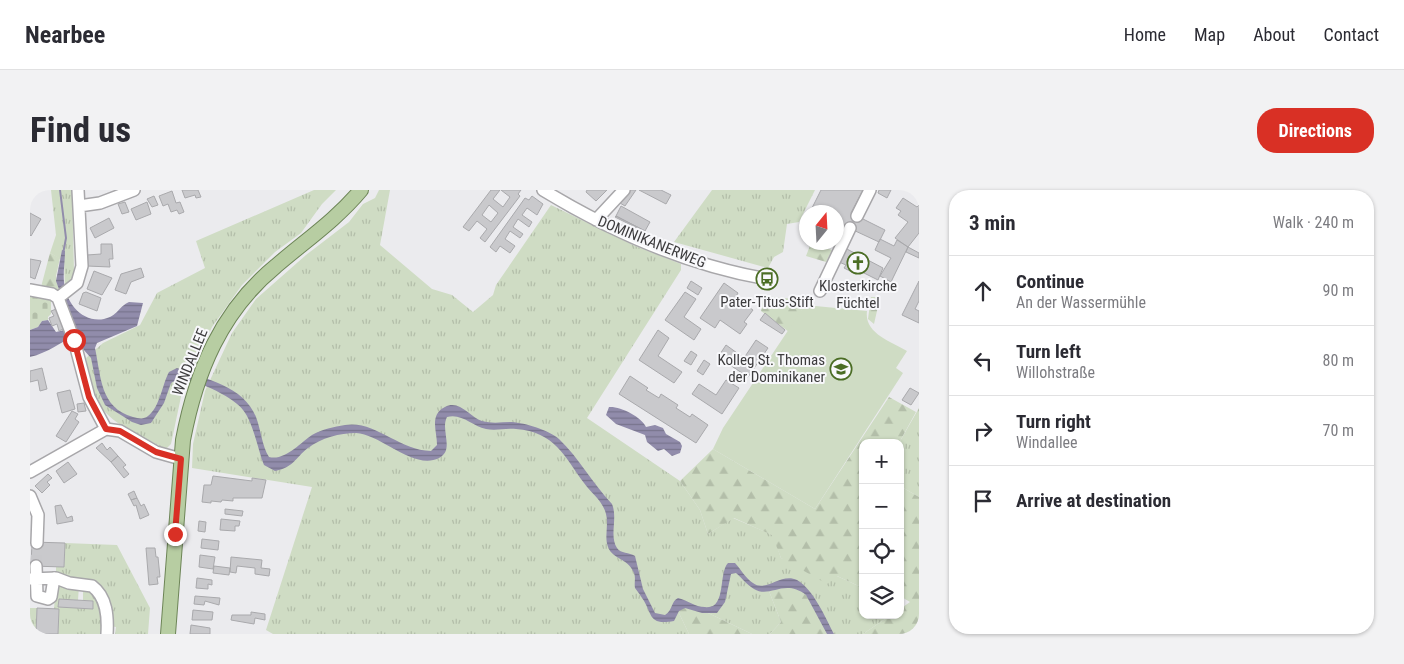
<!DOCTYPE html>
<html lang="en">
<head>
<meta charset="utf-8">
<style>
	:root { --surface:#fff; --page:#f2f2f3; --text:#2b2b33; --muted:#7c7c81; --line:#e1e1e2; --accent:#d93025 }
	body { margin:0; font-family:"Roboto Condensed",sans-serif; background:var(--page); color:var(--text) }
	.controls { position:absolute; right:15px; bottom:15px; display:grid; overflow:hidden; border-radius:10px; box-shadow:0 1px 4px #0004 }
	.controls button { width:45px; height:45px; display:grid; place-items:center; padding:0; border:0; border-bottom:1px solid var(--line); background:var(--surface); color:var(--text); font:25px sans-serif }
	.compass { position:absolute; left:769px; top:15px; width:45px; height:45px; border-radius:50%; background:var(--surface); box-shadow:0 1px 4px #0004; rotate:18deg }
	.stop { position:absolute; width:15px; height:15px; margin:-11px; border:4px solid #d93025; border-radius:50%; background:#fff }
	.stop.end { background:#d93025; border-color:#fff; box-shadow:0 1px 5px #0008 }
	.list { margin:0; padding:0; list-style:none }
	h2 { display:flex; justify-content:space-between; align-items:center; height:65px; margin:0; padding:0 20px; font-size:21px }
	h2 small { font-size:16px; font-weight:400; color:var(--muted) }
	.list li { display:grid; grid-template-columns:32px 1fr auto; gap:15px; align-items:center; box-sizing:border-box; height:70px; padding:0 20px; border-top:1px solid var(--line) }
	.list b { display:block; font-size:19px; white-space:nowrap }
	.list p { margin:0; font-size:16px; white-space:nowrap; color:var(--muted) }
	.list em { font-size:16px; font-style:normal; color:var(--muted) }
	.icon { flex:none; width:28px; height:28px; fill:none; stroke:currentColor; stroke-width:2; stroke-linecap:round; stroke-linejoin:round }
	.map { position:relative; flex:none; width:889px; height:444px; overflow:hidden; border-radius:20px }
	header { display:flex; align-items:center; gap:30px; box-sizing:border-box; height:70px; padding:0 25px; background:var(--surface); border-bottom:1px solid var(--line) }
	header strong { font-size:24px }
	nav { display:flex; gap:28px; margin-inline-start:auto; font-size:18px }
	.intro { display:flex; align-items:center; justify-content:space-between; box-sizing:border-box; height:120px; padding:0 30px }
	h1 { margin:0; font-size:35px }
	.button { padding:12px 22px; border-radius:20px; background:var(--accent); color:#fff; font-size:18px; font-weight:700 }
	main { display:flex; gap:30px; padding:0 30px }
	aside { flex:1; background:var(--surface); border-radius:20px; box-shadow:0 1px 4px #0004 }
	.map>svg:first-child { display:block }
	.grass { fill:url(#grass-tufts) }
	.forest { fill:url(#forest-firs) }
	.cemetery { fill:url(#cemetery-stones) }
	.pitch { fill:#cfdcc4 }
	.water { fill:url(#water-rules) }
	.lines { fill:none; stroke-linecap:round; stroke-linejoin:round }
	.stream { stroke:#918cab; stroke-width:2 }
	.building { fill:#c9c9cc; stroke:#a9a9ac; fill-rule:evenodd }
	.minor-tunnel { stroke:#c8c8cb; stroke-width:11; stroke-dasharray:11 5.5; stroke-linecap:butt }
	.minor-casing { stroke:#a8a7aa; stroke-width:14 }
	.major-casing { stroke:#6d8557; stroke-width:16 }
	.minor { stroke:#fff; stroke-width:11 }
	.major { stroke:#b7cda2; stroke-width:14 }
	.route { stroke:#d93025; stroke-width:6 }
	.labels { text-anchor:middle; stroke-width:4; stroke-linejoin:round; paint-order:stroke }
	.street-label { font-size:15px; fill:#3d3c3e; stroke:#f8f8fb }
	.poi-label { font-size:15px; fill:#3d3c3e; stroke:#f8f8fb }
</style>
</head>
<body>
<header>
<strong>Nearbee</strong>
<nav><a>Home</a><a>Map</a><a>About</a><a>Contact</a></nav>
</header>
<div class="intro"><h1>Find us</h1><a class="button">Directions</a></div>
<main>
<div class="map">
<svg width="889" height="444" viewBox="0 0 889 444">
	<defs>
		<pattern id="grass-tufts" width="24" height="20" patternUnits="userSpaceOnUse" patternTransform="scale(1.25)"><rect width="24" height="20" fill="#cfdcc4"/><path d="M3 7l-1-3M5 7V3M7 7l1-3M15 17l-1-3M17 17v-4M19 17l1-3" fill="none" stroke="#b3bea9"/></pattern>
		<pattern id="forest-firs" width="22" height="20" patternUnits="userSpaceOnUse" patternTransform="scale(1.25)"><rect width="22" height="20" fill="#cfdcc4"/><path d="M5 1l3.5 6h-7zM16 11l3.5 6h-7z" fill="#b3bea9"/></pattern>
		<pattern id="cemetery-stones" width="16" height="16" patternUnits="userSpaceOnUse" patternTransform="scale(1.25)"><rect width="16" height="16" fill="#cfdcc4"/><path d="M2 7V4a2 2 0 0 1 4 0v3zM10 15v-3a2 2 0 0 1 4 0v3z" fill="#b3bea9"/></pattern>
		<pattern id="water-rules" width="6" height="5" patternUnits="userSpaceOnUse" patternTransform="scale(1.25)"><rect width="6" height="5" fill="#918cab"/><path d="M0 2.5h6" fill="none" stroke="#78748d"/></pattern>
	</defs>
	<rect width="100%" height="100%" fill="#ebebee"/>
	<path class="grass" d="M 21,0 L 42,0 L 44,81 L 41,92 L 35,98 L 34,71 L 20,63 L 26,45 Z
		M 284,0 L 306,0 L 292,14 L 271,43 L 245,62 L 212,95 L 182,137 L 152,202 L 141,254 L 137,258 L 132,257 C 106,243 74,232 63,203 C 59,193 58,179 56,168 L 73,153 L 110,135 L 127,103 L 175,78 L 166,51 Z
		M 349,0 L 360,0 L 350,55 L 402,99 L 422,105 L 443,122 L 463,105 L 466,95 L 521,15 L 603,55 L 651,74 L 651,80 L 557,228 L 650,291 L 670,320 L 678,344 L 703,328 L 743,345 L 751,368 L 807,386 L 833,398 L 833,425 L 861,425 L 833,444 L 801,444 L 739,401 L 751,432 L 740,444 L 722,444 L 676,422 L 648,421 L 659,444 L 243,444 L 236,440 L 282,297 L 162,278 L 163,254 L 175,201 L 202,143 L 226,109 L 276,65 L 319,32 L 333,14 L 345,8 Z
		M 682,0 L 785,0 L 769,32 L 757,34 L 753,62 L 744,67 L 738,78 L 644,52 Z
		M 889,218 L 889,307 L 870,296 L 869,253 Z
		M 35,353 L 87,355 L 120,418 L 118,444 L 85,444 L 86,437 L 79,436 L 70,400 L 26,386 L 26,377 L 34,377 Z
		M 26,391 L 49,396 L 48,410 L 29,409 L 28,417 L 63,419 L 63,411 L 53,410 L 53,396 L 70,409 L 74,444 L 28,444 L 29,419 L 24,419 Z
		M 0,418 L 7,418 L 6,444 L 0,444 Z"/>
	<path class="forest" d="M 781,53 L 802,60 L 796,72 L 776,66 Z
		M 20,63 L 30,68 L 26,86 L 29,100 L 11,97 Z
		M 733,106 L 776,110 L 775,115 L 759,142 L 731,121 Z
		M 841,107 L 846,107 L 849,112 L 844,134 L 838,129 Z
		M 859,207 L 886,222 L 869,253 L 833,253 L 833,398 L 807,386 L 797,394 L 751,368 L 742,345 L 704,328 L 678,344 L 670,320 L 650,291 L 683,259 L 785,319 Z
		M 870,296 L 889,307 L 889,444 L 833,444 L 861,425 L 870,425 L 870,419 L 880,412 L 870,406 Z
		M 753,396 C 781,398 788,422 801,444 L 740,444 L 751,432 L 739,401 Z
		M 651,416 L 676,422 L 722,444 L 659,444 L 648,421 Z"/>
	<path class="cemetery" d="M 0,105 L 21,109 L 21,124 L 18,127 L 18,130 L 12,131 L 8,137 L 0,140 Z"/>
	<path class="pitch" d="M 775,115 L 837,121 C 834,143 860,151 877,161 L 866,178 L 873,183 L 785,319 L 683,259 L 693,238 Z"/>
	<path class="water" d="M 32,60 L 35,61 C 35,71 33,83 34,92 C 36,113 52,133 74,129 C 88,126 88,117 99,112 L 113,113 L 107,136 L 67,153 L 65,158 C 71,186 70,218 103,227 C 108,228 113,230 118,226 C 130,217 132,195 139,182 L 147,178 C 175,189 214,196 226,227 C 231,240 232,256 239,267 C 255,271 270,253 282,245 C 292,239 304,237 315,235 C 345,230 368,260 401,261 L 407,255 C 407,241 399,225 415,217 C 429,209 440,227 452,231 C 463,234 472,232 482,232 C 495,233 519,240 529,249 C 549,268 563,294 582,314 C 588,328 579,346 587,358 C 591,364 599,362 605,366 L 613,399 L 625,423 L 635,425 C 643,420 641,411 648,408 C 657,410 665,417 675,417 C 697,420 688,383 698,373 L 705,373 C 711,379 715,388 723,393 C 736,403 751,382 767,390 C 784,400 795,427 804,444 L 797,444 L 776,405 C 754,388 740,409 724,399 C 717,395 712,388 706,383 L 701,384 L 695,412 L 687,423 L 672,423 L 655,418 L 649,421 L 644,431 C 617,436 623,423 612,408 C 610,404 607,401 605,398 C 604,393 606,388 604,383 C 597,367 583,370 578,357 C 574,346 579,335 576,324 C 573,311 561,303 554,293 C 534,266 525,242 486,239 C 476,238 466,241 456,239 C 442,236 432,223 417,227 C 410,240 425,260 409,268 C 384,281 351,244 326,243 C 310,243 291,248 278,258 C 265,268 263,278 245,281 L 234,275 C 228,260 223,232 213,220 C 204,207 155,182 141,193 L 134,213 L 121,233 L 111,235 L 102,232 L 75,215 L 67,198 L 61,168 L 52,158 L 47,145 C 30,152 18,163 0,167 L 0,140 L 8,137 L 12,131 L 18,130 L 26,142 L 43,138 L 26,91 Z
		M 579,217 C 590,216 612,227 616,237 L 625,235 L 633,238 L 636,244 L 650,252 L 652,256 L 650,263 L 642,266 L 634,259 L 628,261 L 617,252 L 615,245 L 586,234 L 576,225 Z"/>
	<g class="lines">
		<path class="stream" d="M 30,0 L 36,48 L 33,64"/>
	</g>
	<path class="building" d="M 152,0 L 168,0 L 171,7 L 166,8 L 165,5 L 155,8 Z
		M 461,0 L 470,0 L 463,9 L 473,17 L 480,7 L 471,0 L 491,0 L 488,4 L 490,6 L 455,52 L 450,48 L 457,39 L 447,31 L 439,41 L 433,37 ZM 459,15 L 468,23 L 461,32 L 452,25 Z
		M 557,0 L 577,0 L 566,11 L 556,2 Z
		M 601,0 L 606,0 L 595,16 L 590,13 Z
		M 609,0 L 631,0 L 641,5 L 636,14 Z
		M 791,0 L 833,0 L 821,23 L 855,40 L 849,52 L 806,32 L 806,22 L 780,22 Z
		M 849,0 L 861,0 L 857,8 L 848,3 Z
		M 142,1 L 146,13 L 150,12 L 154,22 L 149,24 L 147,20 L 141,22 L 138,14 L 133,16 L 129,6 Z
		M 124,6 L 128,15 L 122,17 L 117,9 Z
		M 502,6 L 513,14 L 507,25 L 497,18 L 492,25 L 502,32 L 499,37 L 488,29 L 483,37 L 493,44 L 490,48 L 480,41 L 475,49 L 485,56 L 480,63 L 470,56 L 466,62 L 460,57 L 495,8 L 499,10 Z
		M 873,8 L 887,17 L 889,15 L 889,43 L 878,57 L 865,48 L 878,32 L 868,25 L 871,21 L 866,18 Z
		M 95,12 L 99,22 L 92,24 L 88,14 Z
		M 117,12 L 121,24 L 106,30 L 101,19 Z
		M 591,16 L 620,32 L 615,41 L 586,26 Z
		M 0,23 L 11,29 L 1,46 L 0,45 Z
		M 586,26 L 615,41 L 615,42 L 585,27 Z
		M 79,28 L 84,38 L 65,48 L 60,38 Z
		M 850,49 L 864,56 L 867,50 L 878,57 L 861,92 L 850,86 L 861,68 L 845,60 Z
		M 71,54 L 82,54 L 83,69 L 79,69 L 80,77 L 57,76 L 57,65 L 71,64 Z
		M 878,57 L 889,63 L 889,68 L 876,62 Z
		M 815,58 L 853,78 L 848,90 L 826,79 L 824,83 L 814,78 L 816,75 L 809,72 Z
		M 0,69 L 11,71 L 5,89 L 0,87 Z
		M 111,78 L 114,87 L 101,92 L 96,104 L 85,100 L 91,84 Z
		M 64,81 L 82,88 L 72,105 L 57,99 Z
		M 661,91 L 672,98 L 668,105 L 657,98 Z
		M 889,91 L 889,111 L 885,119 L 889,121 L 889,133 L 872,125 Z
		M 694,93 L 708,103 L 705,108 L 723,120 L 714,132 L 717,134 L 710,144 L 690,130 L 685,138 L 670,128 Z
		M 56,102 L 71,108 L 67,121 L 49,114 L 53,103 Z
		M 655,102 L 666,109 L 654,127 L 671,139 L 664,150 L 635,130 Z
		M 29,118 L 35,138 L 29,141 L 27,134 L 22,136 L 19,128 L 24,126 L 21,121 Z
		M 735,123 L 755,140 L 752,144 L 730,130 Z
		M 628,140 L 639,148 L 628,166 L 652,182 L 644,193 L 609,170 Z
		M 726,150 L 738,158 L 718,187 L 688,167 L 696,155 L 714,168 Z
		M 661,161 L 667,165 L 661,175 L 654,171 Z
		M 674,170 L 680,174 L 673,185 L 667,181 Z
		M 12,178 L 17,199 L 10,201 L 8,190 L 0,192 L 0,181 Z
		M 600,186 L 618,198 L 616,200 L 629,208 L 631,204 L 648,215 L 646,218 L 660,227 L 662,224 L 678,235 L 666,253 L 589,204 Z
		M 696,190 L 709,198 L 692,224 L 662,204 L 669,194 L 686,205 Z
		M 880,198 L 889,203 L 881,215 L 872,210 Z
		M 40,200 L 45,219 L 32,223 L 27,203 Z
		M 54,213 L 56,221 L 48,222 L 47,214 Z
		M 42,221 L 48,224 L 45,229 L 49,232 L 36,252 L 26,246 Z
		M 72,253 L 77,260 L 80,257 L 88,266 L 81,272 L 66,258 Z
		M 88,266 L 96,275 L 93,277 L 99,284 L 94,288 L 81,272 Z
		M 38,272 L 47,284 L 34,293 L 26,281 Z
		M 18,284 L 22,288 L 17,292 L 20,295 L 12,303 L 5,296 Z
		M 183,286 L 222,291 L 222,288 L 236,290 L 232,308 L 203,308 L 203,311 L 192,310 L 191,312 L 181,311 L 181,313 L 172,312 L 174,295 L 181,295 Z
		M 104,301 L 107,308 L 101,310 L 98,304 Z
		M 107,308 L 111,316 L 114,314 L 119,325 L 110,329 L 106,315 L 104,316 L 101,310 Z
		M 31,315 L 37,328 L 42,326 L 43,331 L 27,334 L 25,316 Z
		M 195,319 L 213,321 L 212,326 L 195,324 Z
		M 191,329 L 210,331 L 209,336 L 205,336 L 205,341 L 190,340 Z
		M 169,331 L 176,332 L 175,342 L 168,341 Z
		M 172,349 L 189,351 L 188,360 L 171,358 Z
		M 2,352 L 35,353 L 34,377 L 1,376 Z
		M 116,358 L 125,358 L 126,367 L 128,367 L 130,387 L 127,387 L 128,394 L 119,395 Z
		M 170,365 L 185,367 L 183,379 L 169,377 Z
		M 201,367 L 232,370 L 231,378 L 240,379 L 239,386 L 225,384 L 225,378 L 207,376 L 206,383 L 200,382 Z
		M 184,376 L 200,378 L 199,385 L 183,383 Z
		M 167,388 L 182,390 L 182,395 L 178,394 L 178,399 L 166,398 Z
		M 165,406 L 190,408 L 189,415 L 175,411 L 174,415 L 164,414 Z
		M 29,409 L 63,411 L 63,419 L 28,417 Z
		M 7,418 L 29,419 L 28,444 L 6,444 Z
		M 163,420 L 183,422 L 182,430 L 162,430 Z
		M 221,422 L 235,424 L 235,430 L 225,428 L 224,434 L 201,430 L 202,425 L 221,425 Z
		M 161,435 L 180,438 L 180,444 L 160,444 Z"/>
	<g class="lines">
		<path class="minor-tunnel" d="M 6,376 L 7,353"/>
		<g class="minor-casing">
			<path id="minor" d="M 513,0 C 582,42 657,75 737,89
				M 49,16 L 70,13 L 104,0
				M 827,26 L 840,0
				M 566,30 L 594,0
				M 0,100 L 22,104 L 28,108
				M 790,101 L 820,38
				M 28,108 L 44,150 L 59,207 L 76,239
				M 28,108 L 47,93 L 52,76 L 48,0
				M 0,282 L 76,239 L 90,241 L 126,262 L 151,269
				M 0,306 L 8,325 L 7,353
				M 6,376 L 7,406 L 18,409 L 21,407 L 24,388
				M 0,389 L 26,388 L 39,393 L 62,396 C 77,407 78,427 77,444"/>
		</g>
		<g class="major-casing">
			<path id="major" d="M 138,444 L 153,250 C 166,182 191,121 246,76 C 275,51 306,30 331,0"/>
		</g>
		<use href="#minor" class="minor"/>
		<use href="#major" class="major"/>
	</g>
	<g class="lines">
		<path class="route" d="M 44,150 L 59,207 L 76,239 L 90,241 L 126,262 L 151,269 L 145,344"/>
	</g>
	<defs>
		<g id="church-ring" transform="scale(1.125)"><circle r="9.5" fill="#f8f8fb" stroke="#4b6d25" stroke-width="1.5"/><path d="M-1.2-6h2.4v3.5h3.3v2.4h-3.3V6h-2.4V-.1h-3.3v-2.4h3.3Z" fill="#4b6d25"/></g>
		<g id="bus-ring" transform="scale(1.125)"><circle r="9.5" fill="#f8f8fb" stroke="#4b6d25" stroke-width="1.5"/><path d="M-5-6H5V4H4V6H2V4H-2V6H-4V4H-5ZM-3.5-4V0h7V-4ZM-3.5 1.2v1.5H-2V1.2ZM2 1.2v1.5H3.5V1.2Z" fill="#4b6d25"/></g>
		<g id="school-ring" transform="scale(1.125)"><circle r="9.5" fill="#f8f8fb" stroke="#4b6d25" stroke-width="1.5"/><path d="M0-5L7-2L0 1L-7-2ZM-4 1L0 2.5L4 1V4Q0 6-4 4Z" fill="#4b6d25"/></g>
	</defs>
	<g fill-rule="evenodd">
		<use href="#church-ring" x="828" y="73"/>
		<use href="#bus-ring" x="737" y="89"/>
		<use href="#school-ring" x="811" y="179"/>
	</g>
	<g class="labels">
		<g class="street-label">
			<text transform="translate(622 52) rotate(22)" y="5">DOMINIKANERWEG</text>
			<text transform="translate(160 172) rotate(-68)" y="5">WINDALLEE</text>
		</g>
		<g class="poi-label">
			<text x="828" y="101">Klosterkirche<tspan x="828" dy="17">Füchtel</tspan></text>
			<text x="737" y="117">Pater-Titus-Stift</text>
			<text x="795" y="175" text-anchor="end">Kolleg St. Thomas<tspan x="795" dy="17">der Dominikaner</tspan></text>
		</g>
	</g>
</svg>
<div class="controls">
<button>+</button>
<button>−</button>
<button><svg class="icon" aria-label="locate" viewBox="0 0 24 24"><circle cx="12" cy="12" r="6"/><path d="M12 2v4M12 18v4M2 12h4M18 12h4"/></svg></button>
<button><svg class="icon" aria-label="layers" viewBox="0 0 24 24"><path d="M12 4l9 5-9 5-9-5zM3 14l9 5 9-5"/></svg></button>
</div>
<svg class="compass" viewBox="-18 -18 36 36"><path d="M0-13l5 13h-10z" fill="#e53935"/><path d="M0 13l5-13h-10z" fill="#7c7c81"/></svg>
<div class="stop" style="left:44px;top:150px"></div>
<div class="stop end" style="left:145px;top:344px"></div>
</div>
<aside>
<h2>3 min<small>Walk · 240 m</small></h2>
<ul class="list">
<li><svg class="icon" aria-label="ahead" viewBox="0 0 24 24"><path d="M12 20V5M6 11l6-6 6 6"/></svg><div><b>Continue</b><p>An der Wassermühle</p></div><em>90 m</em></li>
<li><svg class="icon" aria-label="left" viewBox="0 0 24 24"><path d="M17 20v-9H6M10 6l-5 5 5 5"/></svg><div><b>Turn left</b><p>Willohstraße</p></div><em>80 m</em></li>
<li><svg class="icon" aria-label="right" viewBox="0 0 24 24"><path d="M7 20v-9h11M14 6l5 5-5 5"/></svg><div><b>Turn right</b><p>Windallee</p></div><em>70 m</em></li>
<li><svg class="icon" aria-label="arrive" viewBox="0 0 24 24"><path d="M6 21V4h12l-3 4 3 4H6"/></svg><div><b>Arrive at destination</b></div></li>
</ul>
</aside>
</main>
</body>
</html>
